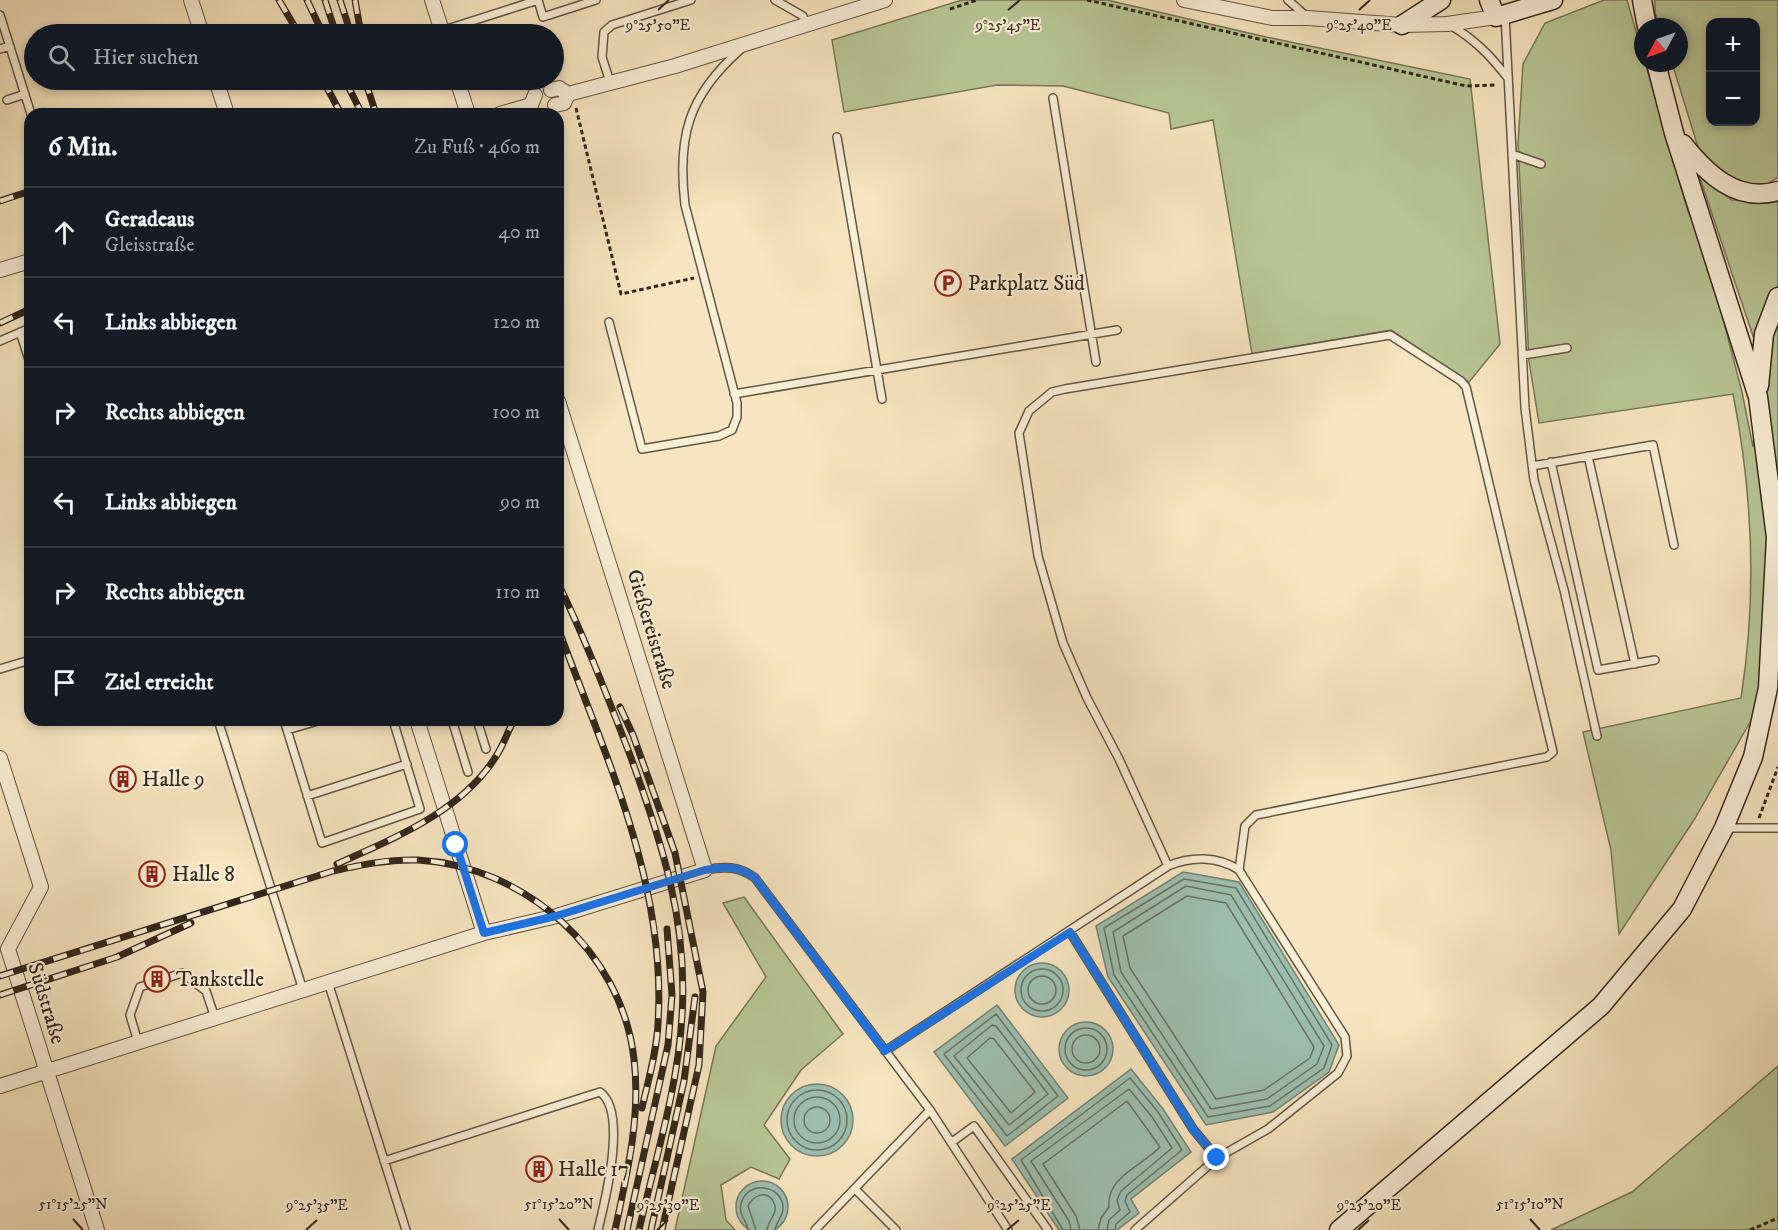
<!DOCTYPE html>
<html lang="de">
<head>
<meta charset="utf-8">
<style>
	:root { --surface:#171b24; --page:#242831; --text:#f1f3f6; --muted:#9ea1a6; --line:#363941 }
	body { margin:0; font-family:"IM FELL DW Pica",serif; background:var(--page); color:var(--text) }
	.controls { position:absolute; right:18px; top:18px; display:grid; overflow:hidden; border-radius:12px; box-shadow:0 3px 9px #0003 }
	.controls button { width:54px; height:54px; display:grid; place-items:center; padding:0; border:0; border-bottom:2px solid var(--line); background:var(--surface); color:var(--text); font:30px sans-serif }
	.compass { position:absolute; left:1634px; top:18px; width:54px; height:54px; border-radius:50%; background:var(--surface); box-shadow:0 3px 9px #0003; rotate:229deg }
	.stop { position:absolute; width:18px; height:18px; margin:-14px; border:4px solid #1a73e8; border-radius:50%; background:#fff }
	.stop.end { background:#1a73e8; border-color:#fff; box-shadow:0 2px 6px #0008 }
	.list { margin:0; padding:0; list-style:none }
	h2 { display:flex; justify-content:space-between; align-items:center; height:78px; margin:0; padding:0 24px; font-size:26px }
	h2 small { font-size:20px; font-weight:400; color:var(--muted) }
	.list li { display:grid; grid-template-columns:39px 1fr auto; gap:18px; align-items:center; box-sizing:border-box; height:90px; padding:0 24px; border-top:2px solid var(--line) }
	.list b { display:block; font-size:22px; white-space:nowrap }
	.list p { margin:0; font-size:20px; white-space:nowrap; color:var(--muted) }
	.list em { font-size:20px; font-style:normal; color:var(--muted) }
	.icon { flex:none; width:33px; height:33px; fill:none; stroke:currentColor; stroke-width:2; stroke-linecap:round; stroke-linejoin:round }
	.map { position:relative; flex:none; width:1778px; height:1230px; overflow:hidden }
	.search { position:absolute; background:var(--surface); box-shadow:0 3px 9px #0003; left:24px; top:24px; width:540px; height:66px; display:flex; align-items:center; gap:15px; box-sizing:border-box; padding:0 21px; border-radius:33px; color:var(--muted); font-size:22px }
	.panel { position:absolute; background:var(--surface); box-shadow:0 3px 9px #0003; left:24px; top:108px; width:540px; height:618px; border-radius:18px }
	.map>svg:first-child { display:block }
	.green { fill:#b8c595; stroke:#767658; stroke-width:1.5; fill-rule:evenodd }
	.water { fill:#9dbfaf; stroke:#738274; stroke-width:1.5 }
	.lines { fill:none; stroke-linecap:round; stroke-linejoin:round }
	.shore { stroke:#687365; stroke-width:1.5 }
	.lane-casing { stroke:#645644; stroke-width:10 }
	.street-casing { stroke:#645644; stroke-width:16 }
	.secondary-casing { stroke:#33271b; stroke-width:21 }
	.path { stroke:#33271b; stroke-width:3; stroke-dasharray:4.5 3; stroke-linecap:butt }
	.lane { stroke:#f9eed6; stroke-width:7 }
	.street { stroke:#f9eed6; stroke-width:14 }
	.secondary { stroke:#f9eed6; stroke-width:18 }
	.rail-casing { stroke:#33271b; stroke-width:7 }
	.rail { stroke:#f9eed6; stroke-width:4.5; stroke-dasharray:14; stroke-linecap:butt }
	.route { stroke:#1a73e8; stroke-width:8 }
	.ticks { fill:none; stroke:#33271b; stroke-width:2 }
	.labels { text-anchor:middle; stroke-width:4.5; stroke-linejoin:round; paint-order:stroke }
	.poi-label { font-size:21px; fill:#33271b; stroke:#f9eed6; text-anchor:start }
	.street-label { font-size:21px; fill:#33271b; stroke:#f9eed6 }
	.ticks-label { font-size:15px; text-anchor:middle; fill:#33271b; stroke:#f9eed6; stroke-width:4.5; stroke-linejoin:round; paint-order:stroke }
</style>
</head>
<body>
<div class="map">
<svg width="1778" height="1230" viewBox="0 0 1778 1230">
	<rect width="100%" height="100%" fill="#f6e5c0"/>
	<filter id="stains"><feTurbulence type="fractalNoise" baseFrequency=".00333" numOctaves="4"/><feColorMatrix values="0 0 0 0 .2 0 0 0 0 .09 0 0 0 0 .02 0 0 0 .5 -.17"/></filter>
	<radialGradient id="worn" r=".72"><stop offset=".6" stop-color="#630" stop-opacity="0"/><stop offset="1" stop-color="#630" stop-opacity=".3"/></radialGradient>
	<path class="green" d="M 962,0 L 1107,0 L 1266,37 L 1470,79 L 1500,344 L 1469,382 L 1391,330 L 1252,354 L 1213,120 L 1171,129 L 1169,113 L 1063,86 L 997,85 L 844,112 L 832,40 Z
		M 1604,0 L 1627,0 L 1673,160 L 1688,211 L 1704,246 L 1742,392 L 1753,447 L 1759,385 L 1757,348 L 1699,175 L 1732,200 L 1771,201 L 1778,199 L 1778,683 L 1767,678 L 1757,710 L 1694,820 L 1619,934 L 1611,850 L 1583,732 L 1741,698 C 1757,596 1753,495 1733,394 L 1539,423 L 1529,361 L 1518,144 L 1523,64 L 1545,23 Z
		M 1655,0 L 1778,0 L 1778,177 L 1763,187 L 1745,186 L 1702,160 L 1672,63 L 1679,63 L 1679,27 L 1660,27 L 1655,13 ZM 1710,22 L 1756,22 L 1756,122 L 1710,122 Z
		M 744,897 L 843,1034 L 801,1070 L 764,1125 L 790,1159 L 779,1179 L 751,1167 L 721,1185 L 726,1220 L 735,1230 L 675,1230 L 716,1046 L 766,977 L 723,903 Z
		M 1778,1066 L 1778,1230 L 1551,1230 L 1632,1192 Z"/>
	<path class="water" d="M 1183,872 L 1239,882 L 1339,1045 L 1329,1072 L 1273,1112 L 1206,1125 L 1108,977 L 1096,926 Z
		M1015 990a27 27 0 1 1 54 0a27 27 0 1 1-54 0Z
		M 997,1005 L 1068,1098 L 1005,1146 L 934,1052 Z
		M1059 1049a27 27 0 1 1 54 0a27 27 0 1 1-54 0Z
		M 1131,1069 L 1163,1109 L 1191,1152 L 1131,1199 L 1139,1213 L 1117,1230 L 1059,1230 L 1012,1159 Z
		M781 1120a36 36 0 1 1 72 0a36 36 0 1 1-72 0Z
		M736 1207a26 26 0 1 1 52 0a26 26 0 1 1-52 0Z"/>
	<g class="lines">
		<path class="shore" d="M 1184,879 L 1236,888 L 1332,1045 L 1324,1068 L 1270,1106 L 1208,1117 L 1114,975 L 1104,928 Z
			M 1186,886 L 1231,895 L 1324,1046 L 1317,1064 L 1267,1099 L 1211,1109 L 1121,972 L 1113,932 Z
			M 1187,896 L 1226,903 L 1314,1047 L 1310,1058 L 1264,1090 L 1216,1099 L 1130,968 L 1123,936 Z
			M1021 990a21 21 0 1 1 42 0a21 21 0 1 1-42 0Z
			M1028 990a14 14 0 1 1 28 0a14 14 0 1 1-28 0Z
			M 996,1014 L 1058,1096 L 1007,1136 L 944,1054 Z
			M 992,1025 L 996,1026 L 1048,1094 L 1009,1125 L 954,1056 Z
			M1065 1049a21 21 0 1 1 42 0a21 21 0 1 1-42 0Z
			M1072 1049a14 14 0 1 1 28 0a14 14 0 1 1-28 0Z
			M 990,1038 L 994,1039 L 1035,1092 L 1011,1113 L 967,1058 Z
			M787 1120a30 30 0 1 1 60 0a30 30 0 1 1-60 0Z
			M794 1120a23 23 0 1 1 46 0a23 23 0 1 1-46 0Z
			M804 1120a13 13 0 1 1 26 0a13 13 0 1 1-26 0Z
			M 748,1230 C 747,1220 738,1215 741,1204 C 746,1180 783,1184 783,1208 C 783,1217 776,1222 775,1230
			M 756,1230 L 748,1206 C 753,1195 768,1189 774,1203 C 779,1213 768,1220 767,1230
			M 1063,1230 L 1021,1160 L 1130,1078 L 1158,1112 L 1182,1150 L 1127,1195 L 1125,1201 L 1130,1212 L 1116,1224 L 1115,1230
			M 1071,1230 L 1069,1221 L 1031,1161 L 1129,1089 L 1152,1117 L 1172,1148 L 1121,1191 L 1117,1200 L 1120,1210 L 1109,1220 L 1107,1230
			M 1080,1230 L 1076,1216 L 1043,1164 L 1127,1101 L 1160,1147 C 1142,1166 1106,1177 1109,1207 L 1101,1218 L 1098,1230"/>
		<g class="lane-casing">
			<path id="lane" d="M 775,0 L 803,16 L 806,26
				M 1288,0 L 1306,16
				M 0,15 L 31,114
				M 1505,15 L 1525,408 L 1534,480 L 1564,590 L 1597,736
				M 1450,25 C 1474,39 1490,55 1507,77
				M 441,31 L 538,0 L 543,17 L 596,0
				M 0,49 L 10,46
				M 610,82 L 602,57 L 604,32 L 612,25 L 691,0
				M 1053,98 L 1096,362
				M 7,100 L 25,94
				M 837,137 L 882,399
				M 1512,154 L 1541,164
				M 609,322 L 642,449 L 719,436 L 732,430 L 737,417 L 737,403 L 685,205 C 677,137 688,96 740,50
				M 20,332 L 30,363
				M 0,341 L 30,328
				M 1523,355 L 1567,348
				M 734,394 L 1117,330
				M 1588,456 L 1635,664
				M 1551,462 L 1598,670 L 1655,660
				M 1532,466 L 1653,445 L 1674,545
				M 0,669 L 30,660
				M 218,720 L 303,990
				M 284,720 L 322,843 L 420,809 L 393,720
				M 452,720 L 468,772
				M 477,720 L 486,749
				M 287,730 L 321,720
				M 307,796 L 407,764
				M 1727,828 L 1778,828
				M 1168,866 L 1119,759 L 1087,698 L 1063,643 L 1038,556 L 1019,433 L 1029,411 L 1052,392 L 1065,389 L 1390,335 L 1461,381 L 1466,387 L 1553,752 L 1547,757 L 1256,815 L 1245,826 L 1239,870
				M 705,870 C 724,866 739,866 755,878 L 930,1110 L 1008,1230
				M 1070,932 L 1193,1129 L 1217,1158
				M 328,982 L 406,1230
				M 138,1042 L 130,1015 L 140,987 L 182,973 L 206,991 L 215,1018
				M 885,1051 L 1168,866 C 1191,856 1218,856 1239,870 L 1345,1037 L 1347,1056 L 1338,1073 L 1268,1129 L 1217,1158 L 1135,1230
				M 952,1142 L 974,1126 L 1048,1230
				M 384,1161 L 600,1092 C 628,1112 605,1201 598,1230
				M 855,1189 L 896,1230
				M 815,1230 L 930,1110"/>
		</g>
		<g class="street-casing">
			<path id="street" d="M 191,0 L 202,34
				M 432,0 L 443,34
				M 1184,0 L 1272,18 L 1308,18 L 1402,25 L 1447,24 L 1496,17
				M 216,80 L 227,114
				M 457,80 L 468,114
				M 551,90 L 559,88 L 568,94
				M 568,94 L 675,66 L 885,0
				M 555,105 L 564,103 L 568,94
				M 500,114 L 531,105 L 535,95
				M 0,270 L 30,261
				M 417,720 L 484,933
				M 0,758 L 41,887 L 8,949 L 97,1230
				M 0,1086 L 484,933 L 557,916 L 705,870 L 558,401"/>
		</g>
		<g class="secondary-casing">
			<path id="secondary" d="M 1489,0 L 1496,17 L 1553,0
				M 1642,0 L 1647,27
				M 1402,25 L 1441,0
				M 1683,144 C 1707,174 1737,203 1778,191
				M 1759,386 L 1764,334 L 1778,297
				M 1339,1230 L 1601,1006 L 1682,909 L 1724,828 L 1753,757 L 1768,688 L 1776,537 L 1758,397 L 1674,133 L 1656,63"/>
		</g>
		<path class="path" d="M 1087,0 L 1466,86 L 1497,85
			M 950,9 L 977,0
			M 576,108 L 621,294 L 694,278
			M 1759,818 L 1778,767
			M 1750,1230 L 1778,1218"/>
		<use href="#lane" class="lane"/>
		<use href="#street" class="street"/>
		<use href="#secondary" class="secondary"/>
		<g class="rail-casing">
			<path id="rail" d="M 279,0 L 299,34
				M 307,0 L 323,34
				M 325,0 L 336,34
				M 340,0 L 351,34
				M 355,0 L 361,34
				M 323,80 L 341,114
				M 345,80 L 362,114
				M 365,80 L 376,114
				M 0,201 L 30,191
				M 0,323 L 30,309
				M 558,583 C 586,641 607,695 630,755 C 662,843 688,921 682,1016 C 678,1088 655,1160 639,1230
				M 558,628 C 605,756 667,884 658,1023 C 657,1051 648,1081 642,1108
				M 620,707 L 633,735 L 675,853 L 703,992 L 699,1065 L 662,1230
				M 337,864 C 394,838 464,811 498,753 C 504,743 508,731 514,720
				M 0,976 L 333,871 C 361,865 389,859 418,860 C 525,866 622,952 634,1059 C 641,1117 627,1174 615,1230
				M 0,995 L 117,957 L 191,923
				M 627,1230 L 668,1045 L 672,995 L 667,929
				M 651,1230 L 684,1081 L 695,997"/>
		</g>
		<use href="#rail" class="rail"/>
	</g>
	<g class="lines">
		<path class="route" d="M 456,845 L 484,933 L 556,916 L 705,870 C 724,866 739,866 755,878 L 885,1051 L 1070,932 L 1193,1129 L 1217,1158"/>
	</g>
	<path class="ticks" d="M 658,10 L 669,0M 1008,10 L 1020,0M 1359,10 L 1370,0M 73,1219 L 83,1230M 559,1219 L 569,1230M 1530,1219 L 1540,1230M 306,1230 L 317,1220M 657,1230 L 668,1220M 1007,1230 L 1019,1220M 1358,1230 L 1369,1220"/>
	<defs>
		<g id="parking-ring" transform="scale(1.35)"><circle r="9.5" fill="#f9eed6" stroke="#8f2418" stroke-width="1.5"/><path d="M-3.5-5.5H1a3.5 3.5 0 0 1 0 7H-1V5.5H-3.5ZM-1-3.4V-.6H.8a1.4 1.4 0 0 0 0-2.8Z" fill="#8f2418"/></g>
		<g id="building-ring" transform="scale(1.35)"><circle r="9.5" fill="#f9eed6" stroke="#8f2418" stroke-width="1.5"/><path d="M-4-6H4V6H1V3H-1V6H-4ZM-2.5-4.3h1.7v1.8h-1.7ZM.8-4.3h1.7v1.8H.8ZM-2.5-1h1.7V.8h-1.7ZM.8-1h1.7V.8H.8Z" fill="#8f2418"/></g>
	</defs>
	<g fill-rule="evenodd">
		<use href="#parking-ring" x="948" y="283"/>
		<use href="#building-ring" x="123" y="779"/>
		<use href="#building-ring" x="152" y="874"/>
		<use href="#building-ring" x="157" y="979"/>
		<use href="#building-ring" x="539" y="1169"/>
	</g>
	<g class="labels">
		<g class="poi-label">
			<text x="968" y="290">Parkplatz Süd</text>
			<text x="142" y="786">Halle 9</text>
			<text x="172" y="881">Halle 8</text>
			<text x="176" y="986">Tankstelle</text>
			<text x="558" y="1176">Halle 17</text>
		</g>
		<g class="street-label">
			<text transform="translate(652 629) rotate(73)" y="7">Gießereistraße</text>
			<text transform="translate(47 1003) rotate(73)" y="7">Südstraße</text>
		</g>
	</g>
	<g class="ticks-label">
		<text x="658" y="30">9°25'50"E</text>
		<text x="1008" y="30">9°25'45"E</text>
		<text x="1359" y="30">9°25'40"E</text>
		<text x="73" y="1209">51°15'25"N</text>
		<text x="559" y="1209">51°15'20"N</text>
		<text x="1530" y="1209">51°15'10"N</text>
		<text x="317" y="1210">9°25'35"E</text>
		<text x="668" y="1210">9°25'30"E</text>
		<text x="1019" y="1210">9°25'25"E</text>
		<text x="1369" y="1210">9°25'20"E</text>
	</g>
	<rect width="100%" height="100%" filter="url(#stains)"/>
	<rect width="100%" height="100%" fill="url(#worn)"/>
</svg>
<div class="controls">
<button>+</button>
<button>−</button>
</div>
<svg class="compass" viewBox="-18 -18 36 36"><path d="M0-13l5 13h-10z" fill="#e53935"/><path d="M0 13l5-13h-10z" fill="#9ea1a6"/></svg>
<div class="stop" style="left:456px;top:845px"></div>
<div class="stop end" style="left:1217px;top:1158px"></div>
<div class="search"><svg class="icon" aria-label="search" viewBox="0 0 24 24"><circle cx="10" cy="10" r="6"/><path d="M15 15l6 6"/></svg>Hier suchen</div>
<section class="panel">
<h2>6 Min.<small>Zu Fuß · 460 m</small></h2>
<ul class="list">
<li><svg class="icon" aria-label="ahead" viewBox="0 0 24 24"><path d="M12 20V5M6 11l6-6 6 6"/></svg><div><b>Geradeaus</b><p>Gleisstraße</p></div><em>40 m</em></li>
<li><svg class="icon" aria-label="left" viewBox="0 0 24 24"><path d="M17 20v-9H6M10 6l-5 5 5 5"/></svg><div><b>Links abbiegen</b></div><em>120 m</em></li>
<li><svg class="icon" aria-label="right" viewBox="0 0 24 24"><path d="M7 20v-9h11M14 6l5 5-5 5"/></svg><div><b>Rechts abbiegen</b></div><em>100 m</em></li>
<li><svg class="icon" aria-label="left" viewBox="0 0 24 24"><path d="M17 20v-9H6M10 6l-5 5 5 5"/></svg><div><b>Links abbiegen</b></div><em>90 m</em></li>
<li><svg class="icon" aria-label="right" viewBox="0 0 24 24"><path d="M7 20v-9h11M14 6l5 5-5 5"/></svg><div><b>Rechts abbiegen</b></div><em>110 m</em></li>
<li><svg class="icon" aria-label="arrive" viewBox="0 0 24 24"><path d="M6 21V4h12l-3 4 3 4H6"/></svg><div><b>Ziel erreicht</b></div></li>
</ul>
</section>
</div>
</body>
</html>
